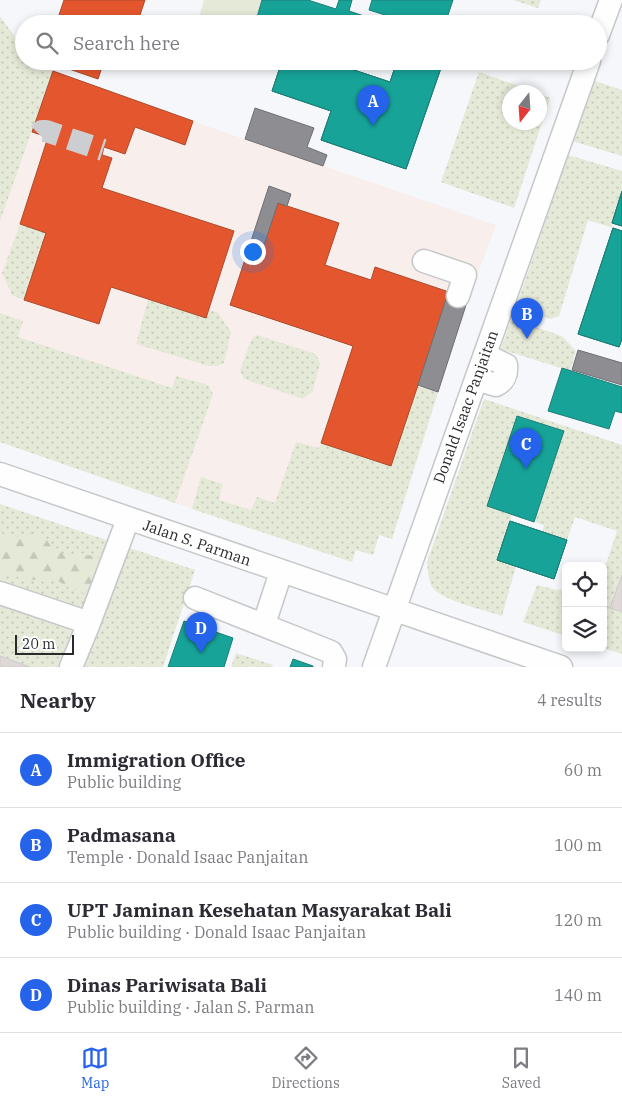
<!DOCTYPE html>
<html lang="en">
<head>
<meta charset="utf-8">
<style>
	:root { --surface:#fff; --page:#f7f7f7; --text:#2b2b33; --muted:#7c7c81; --line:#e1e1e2; --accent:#2563eb }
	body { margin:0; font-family:"IBM Plex Serif",serif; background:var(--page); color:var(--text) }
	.controls { position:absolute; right:15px; bottom:15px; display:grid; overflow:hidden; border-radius:8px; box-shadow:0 2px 8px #0003 }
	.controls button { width:45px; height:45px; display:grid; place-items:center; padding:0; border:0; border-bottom:1px solid var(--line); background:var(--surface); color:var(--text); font:25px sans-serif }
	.compass { position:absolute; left:502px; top:85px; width:45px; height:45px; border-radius:50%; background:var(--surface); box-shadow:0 2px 8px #0003; rotate:197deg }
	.scale { position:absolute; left:15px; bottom:12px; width:59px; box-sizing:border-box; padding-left:5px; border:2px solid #282a2c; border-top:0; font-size:14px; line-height:18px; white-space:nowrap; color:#282a2c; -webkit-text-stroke:4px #fff; paint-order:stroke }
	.you { position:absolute; left:252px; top:251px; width:18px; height:18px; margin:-12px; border:4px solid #fff; border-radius:50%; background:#1a73e8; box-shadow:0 0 0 8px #1a73e833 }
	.badge { display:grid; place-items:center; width:32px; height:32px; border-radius:50%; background:var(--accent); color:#fff; font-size:16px; font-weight:700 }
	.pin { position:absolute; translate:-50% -41px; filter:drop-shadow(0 1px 2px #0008) }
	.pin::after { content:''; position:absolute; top:26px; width:18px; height:15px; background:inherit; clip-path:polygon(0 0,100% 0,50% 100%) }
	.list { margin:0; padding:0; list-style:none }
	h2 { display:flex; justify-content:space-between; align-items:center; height:65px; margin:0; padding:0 20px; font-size:21px }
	h2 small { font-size:16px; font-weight:400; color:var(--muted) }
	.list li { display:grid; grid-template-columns:32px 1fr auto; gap:15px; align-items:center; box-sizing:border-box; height:75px; padding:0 20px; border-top:1px solid var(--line) }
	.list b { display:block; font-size:19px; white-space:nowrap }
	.list p { margin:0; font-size:16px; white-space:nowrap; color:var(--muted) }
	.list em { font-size:16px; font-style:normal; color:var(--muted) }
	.icon { flex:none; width:28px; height:28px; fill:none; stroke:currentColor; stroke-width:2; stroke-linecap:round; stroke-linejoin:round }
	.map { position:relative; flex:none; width:622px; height:667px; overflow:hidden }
	.search { position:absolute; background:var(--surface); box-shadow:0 2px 8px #0003; left:15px; right:15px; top:15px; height:55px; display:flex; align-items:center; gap:12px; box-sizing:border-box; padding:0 18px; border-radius:28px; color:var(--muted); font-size:19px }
	.sheet { height:365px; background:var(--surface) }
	nav { display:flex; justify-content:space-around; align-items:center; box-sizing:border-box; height:70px; border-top:1px solid var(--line); background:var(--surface); font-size:14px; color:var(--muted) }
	nav a { display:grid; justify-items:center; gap:2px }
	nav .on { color:var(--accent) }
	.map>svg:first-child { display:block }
	.commercial { fill:#f8eeec }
	.grass { fill:url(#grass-dots) }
	.forest { fill:url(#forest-firs) }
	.garden { fill:#e5e9d7 }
	.shops { fill:#e4572e; stroke:#ac4a2d }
	.public { fill:#17a398; stroke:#1c7f78 }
	.industry { fill:#8d8d92; stroke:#6f6f73 }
	.building { fill:#dfd8d7; stroke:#cdcccd }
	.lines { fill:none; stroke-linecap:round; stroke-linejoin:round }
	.minor-tunnel { stroke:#ccced1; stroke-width:22; stroke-dasharray:22 11; stroke-linecap:butt }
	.minor-casing { stroke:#c5c7c9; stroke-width:25 }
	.minor { stroke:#fefefe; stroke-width:22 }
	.labels { text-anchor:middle; stroke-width:5; stroke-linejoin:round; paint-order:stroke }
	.street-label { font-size:15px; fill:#282a2c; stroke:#fff }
</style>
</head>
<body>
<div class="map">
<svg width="622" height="667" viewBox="0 0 622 667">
	<defs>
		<pattern id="grass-dots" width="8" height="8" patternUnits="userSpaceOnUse" patternTransform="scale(1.25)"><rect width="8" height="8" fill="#e5e9d7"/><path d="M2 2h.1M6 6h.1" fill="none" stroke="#c4c8b9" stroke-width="1.8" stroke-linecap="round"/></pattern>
		<pattern id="forest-firs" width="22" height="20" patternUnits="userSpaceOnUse" patternTransform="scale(1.25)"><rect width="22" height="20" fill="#e5e9d7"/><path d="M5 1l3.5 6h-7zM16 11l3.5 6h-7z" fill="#c4c8b9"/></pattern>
	</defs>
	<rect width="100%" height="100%" fill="#f5f7fa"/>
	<path class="commercial" d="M 0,52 L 221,131 L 496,225 L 467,302 L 392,539 L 379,535 L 373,555 L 356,550 L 352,562 L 175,503 L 0,442 Z"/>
	<path class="grass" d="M 513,0 L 541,0 L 538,8 Z
		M 0,16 L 24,50 L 24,61 L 32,61 L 34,64 L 53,71 L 0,221 Z
		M 479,72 L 536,92 L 510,92 L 510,122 L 540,122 L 540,94 L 550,98 L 514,208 L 441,182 Z
		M 592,80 L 622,90 L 622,156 L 572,141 Z
		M 568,155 L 622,171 L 622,191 L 612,223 L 613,228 L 588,220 L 559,316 L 551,319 L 516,307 Z
		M 20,224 L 46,233 L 24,300 L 12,295 L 2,273 Z
		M 148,299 L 206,318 L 209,309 L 218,313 L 231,332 L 224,363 L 217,366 L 209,366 L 136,344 Z
		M 0,313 L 23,321 L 18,337 L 172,388 L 176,376 L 208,385 L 213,394 L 175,503 L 0,442 Z
		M 511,319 L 562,336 L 576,351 L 570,371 L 501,349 Z
		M 257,335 L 316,354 L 320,364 L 313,391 L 303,399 L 244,379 L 240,371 L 251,340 Z
		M 418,385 L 438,392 L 392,539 L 379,535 L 373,555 L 356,550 L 352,562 L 192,509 L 201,477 L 223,484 L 219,500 L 251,510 L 257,497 L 275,503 L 296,442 L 319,448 L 321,443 L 391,466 Z
		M 484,399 L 622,445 L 622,654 L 603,648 L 603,573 L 617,531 L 575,517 L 567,540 L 542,532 L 544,525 L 534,522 L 564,431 L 517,416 L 487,506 L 512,515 L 497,559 L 516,566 L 502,616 C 485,610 443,601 433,588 C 428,581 428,570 427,562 Z
		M 0,504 L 195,570 L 163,667 L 0,667 Z
		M 537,585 L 557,590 L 566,589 L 566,636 L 523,622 Z
		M 236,653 L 273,665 L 272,667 L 231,667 Z"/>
	<path class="forest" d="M 0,530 L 12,540 L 27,532 L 46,538 C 56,561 77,553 97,556 L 103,569 L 88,595 L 70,588 L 55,579 L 24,580 L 8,573 L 0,575 Z"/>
	<path class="garden" d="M 204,0 L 262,0 L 255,24 L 197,24 Z"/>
	<path class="shops" d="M 64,0 L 145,0 L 137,24 L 56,24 Z
		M 46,61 L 104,61 L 98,79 Z
		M 53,71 L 193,121 L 185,145 L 135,127 L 125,154 L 104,147 L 102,155 L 112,158 L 102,188 L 234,231 L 206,318 L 111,287 L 99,324 L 24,300 L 46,233 L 20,224 L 48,137 L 32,132 Z
		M 278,203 L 339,223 L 325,265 L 371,280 L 375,267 L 449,292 L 391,466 L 321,443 L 353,346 L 230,305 L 251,241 L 264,245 Z"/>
	<path class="public" d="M 262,0 L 308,0 L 336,9 L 339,0 L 352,0 L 349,11 L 373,19 L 371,24 L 255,24 Z
		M 372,0 L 453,0 L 445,24 L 414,24 L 369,10 Z
		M 246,61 L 264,61 L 262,67 Z
		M 282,61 L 327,61 L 390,82 L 397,61 L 422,61 L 441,68 L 406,169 L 321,140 L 331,111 L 272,91 Z
		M 282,61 L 327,61 L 390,82 L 397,61 L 422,61 L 441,68 L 406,169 L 321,140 L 331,111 L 272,91 Z
		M 622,191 L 622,226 L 612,223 Z
		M 622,191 L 622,226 L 612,223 Z
		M 613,228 L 622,231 L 622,339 L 619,347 L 578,334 Z
		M 613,228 L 622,231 L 622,339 L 619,347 L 578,334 Z
		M 562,368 L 622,387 L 622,413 L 615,411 L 609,429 L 548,411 Z
		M 517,416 L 564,431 L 534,522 L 487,506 Z
		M 510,521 L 567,540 L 554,579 L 497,560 Z
		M 510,521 L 567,540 L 554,579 L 497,560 Z
		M 184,621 L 233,638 L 224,667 L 168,667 Z
		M 293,659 L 313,666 L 313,667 L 290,667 Z"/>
	<path class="industry" d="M 255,108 L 314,128 L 307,147 L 327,155 L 323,166 L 245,139 Z
		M 269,186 L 291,194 L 287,206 L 278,203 L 264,245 L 251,241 Z
		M 447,296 L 467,302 L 438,392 L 418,385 Z
		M 578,350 L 622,363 L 622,385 L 572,370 Z"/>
	<path class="building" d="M 622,575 L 622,612 L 610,608 Z
		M 0,656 L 30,667 L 0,667 Z"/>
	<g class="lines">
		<path class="minor-tunnel" d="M 39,134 L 42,131 L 46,131 L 103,150"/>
		<g class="minor-casing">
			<path id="minor" d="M 598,35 L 611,0
				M 424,261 L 465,275 L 458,296
				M 476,379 L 496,385 C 504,381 507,374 506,365 L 485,355
				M 0,474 L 561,667
				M 0,593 L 89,623 L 71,667
				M 195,598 L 331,652 L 335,659 L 334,667
				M 89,623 L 128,519
				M 264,624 L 281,572
				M 374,667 L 589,61"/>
		</g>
		<use href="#minor" class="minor"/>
	</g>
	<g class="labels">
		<g class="street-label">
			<text transform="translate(466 407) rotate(-70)" y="5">Donald Isaac Panjaitan</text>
			<text transform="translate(197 543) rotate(19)" y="5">Jalan S. Parman</text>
		</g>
	</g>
</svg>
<div class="controls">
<button><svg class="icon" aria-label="locate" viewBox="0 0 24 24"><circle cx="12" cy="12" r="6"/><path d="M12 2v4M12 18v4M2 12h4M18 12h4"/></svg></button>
<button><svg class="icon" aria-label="layers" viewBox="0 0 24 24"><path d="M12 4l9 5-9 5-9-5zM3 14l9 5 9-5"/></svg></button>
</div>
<svg class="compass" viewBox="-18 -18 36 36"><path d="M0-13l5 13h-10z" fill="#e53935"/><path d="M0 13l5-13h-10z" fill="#7c7c81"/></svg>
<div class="scale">20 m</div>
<div class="you"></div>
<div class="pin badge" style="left:373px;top:126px">A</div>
<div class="pin badge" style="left:527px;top:339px">B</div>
<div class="pin badge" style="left:526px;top:469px">C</div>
<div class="pin badge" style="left:201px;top:653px">D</div>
<div class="search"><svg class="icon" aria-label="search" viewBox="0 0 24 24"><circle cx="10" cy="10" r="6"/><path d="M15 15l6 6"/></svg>Search here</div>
</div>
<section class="sheet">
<h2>Nearby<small>4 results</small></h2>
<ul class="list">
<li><span class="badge">A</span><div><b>Immigration Office</b><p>Public building</p></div><em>60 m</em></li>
<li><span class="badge">B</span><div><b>Padmasana</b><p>Temple · Donald Isaac Panjaitan</p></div><em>100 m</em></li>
<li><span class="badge">C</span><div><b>UPT Jaminan Kesehatan Masyarakat Bali</b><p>Public building · Donald Isaac Panjaitan</p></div><em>120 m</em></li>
<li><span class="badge">D</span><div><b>Dinas Pariwisata Bali</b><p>Public building · Jalan S. Parman</p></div><em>140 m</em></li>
</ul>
</section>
<nav>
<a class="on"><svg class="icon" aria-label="map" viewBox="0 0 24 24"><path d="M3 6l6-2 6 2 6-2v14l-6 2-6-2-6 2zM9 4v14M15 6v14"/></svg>Map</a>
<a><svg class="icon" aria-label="directions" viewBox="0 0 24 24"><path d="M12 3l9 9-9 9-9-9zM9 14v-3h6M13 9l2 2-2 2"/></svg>Directions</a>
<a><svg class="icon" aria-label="saved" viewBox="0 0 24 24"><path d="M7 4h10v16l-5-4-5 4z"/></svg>Saved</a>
</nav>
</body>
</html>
